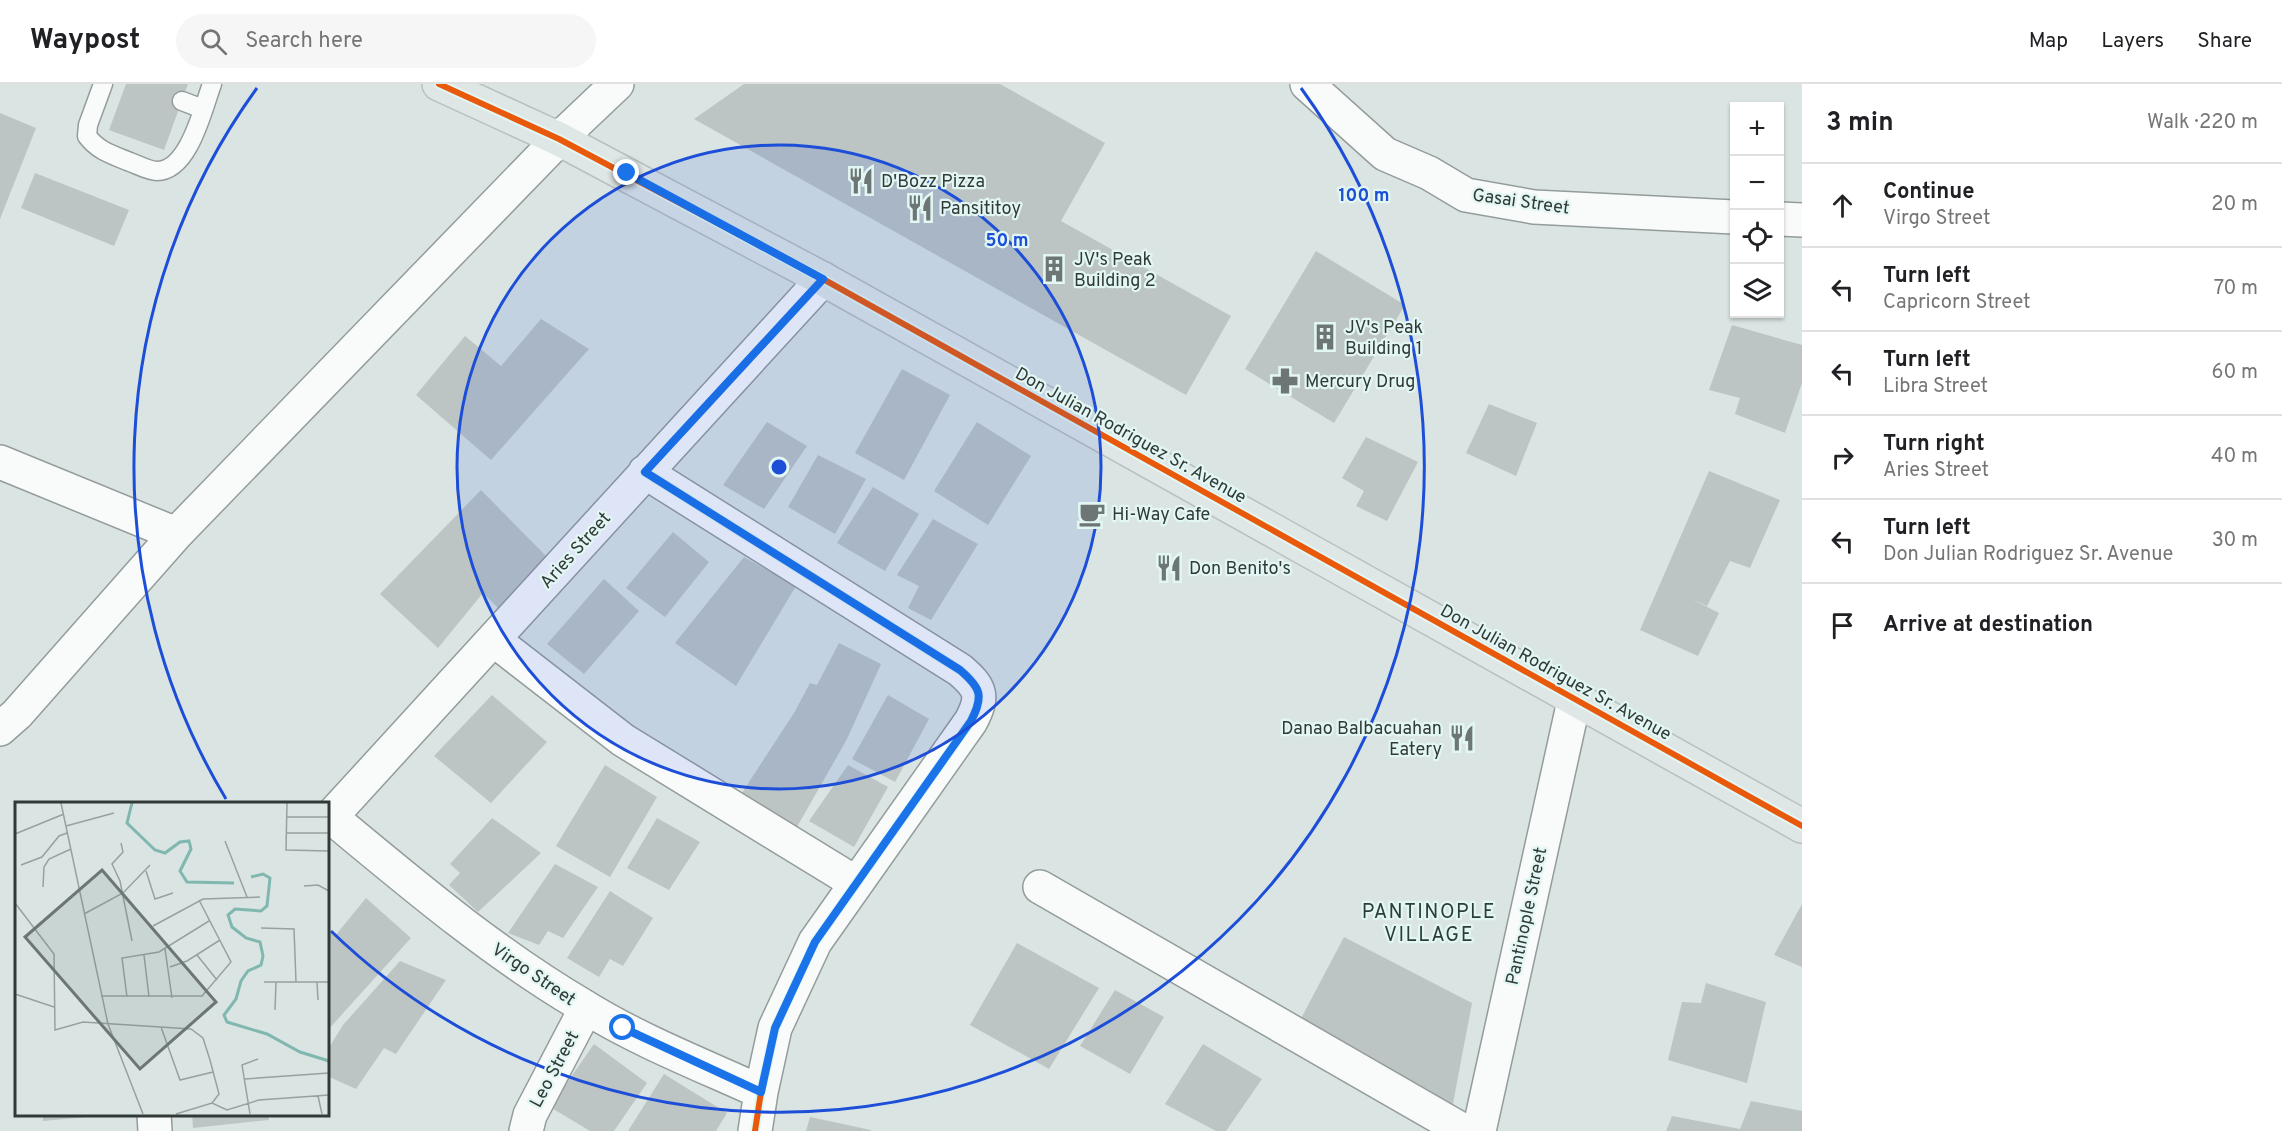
<!DOCTYPE html>
<html lang="en">
<head>
<meta charset="utf-8">
<style>
	:root { --surface:#fff; --page:#f6f6f6; --text:#202124; --muted:#757577; --line:#e0e0e0 }
	body { margin:0; font-family:Overpass,sans-serif; background:var(--page); color:var(--text) }
	.controls { position:absolute; right:18px; top:18px; display:grid; overflow:hidden; border-radius:0px; box-shadow:0 2px 4px #0004 }
	.controls button { width:54px; height:54px; display:grid; place-items:center; padding:0; border:0; border-bottom:2px solid var(--line); background:var(--surface); color:var(--text); font:30px sans-serif }
	.stop { position:absolute; width:18px; height:18px; margin:-14px; border:4px solid #1a73e8; border-radius:50%; background:#fff }
	.stop.end { background:#1a73e8; border-color:#fff; box-shadow:0 2px 6px #0008 }
	.list { margin:0; padding:0; list-style:none }
	h2 { display:flex; justify-content:space-between; align-items:center; height:78px; margin:0; padding:0 24px; font-size:26px }
	h2 small { font-size:20px; font-weight:400; color:var(--muted) }
	.list li { display:grid; grid-template-columns:39px 1fr auto; gap:18px; align-items:center; box-sizing:border-box; height:84px; padding:0 24px; border-top:2px solid var(--line) }
	.list b { display:block; font-size:22px; white-space:nowrap }
	.list p { margin:0; font-size:20px; white-space:nowrap; color:var(--muted) }
	.list em { font-size:20px; font-style:normal; color:var(--muted) }
	.icon { flex:none; width:33px; height:33px; fill:none; stroke:currentColor; stroke-width:2; stroke-linecap:round; stroke-linejoin:round }
	.map { position:relative; flex:none; width:1802px; height:1047px; overflow:hidden }
	header { display:flex; align-items:center; gap:36px; box-sizing:border-box; height:84px; padding:0 30px; background:var(--surface); border-bottom:2px solid var(--line) }
	header strong { font-size:28px }
	nav { display:flex; gap:33px; margin-inline-start:auto; font-size:21px }
	.search { width:420px; height:54px; background:var(--page); display:flex; align-items:center; gap:15px; box-sizing:border-box; padding:0 21px; border-radius:33px; color:var(--muted); font-size:22px }
	main { display:flex }
	aside { flex:1; background:var(--surface) }
	.map>svg:first-child { display:block }
	.building { fill:#bcc5c3 }
	.lines { fill:none; stroke-linecap:round; stroke-linejoin:round }
	.service-casing { stroke:#949c9b; stroke-width:21 }
	.minor-casing { stroke:#949c9b; stroke-width:36 }
	.primary-casing { stroke:#b9bfbe; stroke-width:36 }
	.service { stroke:#f9fbfb; stroke-width:18 }
	.minor { stroke:#f9fbfb; stroke-width:33 }
	.primary { stroke:#dee7e6; stroke-width:33 }
	.cycleway-casing { stroke:#e2f7f3; stroke-width:10 }
	.cycleway { stroke:#e8590c; stroke-width:6 }
	.route { stroke:#1a73e8; stroke-width:8 }
	.ring { fill:none; stroke:#1d4ed8; stroke-width:3 }
	.labels { text-anchor:middle; stroke-width:4.5; stroke-linejoin:round; paint-order:stroke }
	.poi-label { font-size:18px; fill:#323a38; stroke:#e2f7f3; text-anchor:start }
	.street-label { font-size:18px; fill:#323a38; stroke:#e2f7f3 }
	.neighbourhood-label { font-size:20px; letter-spacing:1.5px; fill:#2c3d3a; stroke:#e2f7f3 }
	.inset-river { fill:none; stroke:#80b7af; stroke-width:3 }
	.inset-road { fill:none; stroke:#97a19f; stroke-width:1.5 }
	.view { fill:#6d7674; fill-opacity:0.15; stroke:#6d7674; stroke-width:3 }
	.inset-edge { fill:none; stroke:#323a38; stroke-width:3 }
	.centre { fill:#1d4ed8; stroke:#e2f7f3; stroke-width:3 }
	.ring-label { font-size:18px; text-anchor:middle; font-weight:bold; fill:#1d4ed8; stroke:#e2f7f3; stroke-width:4.5; stroke-linejoin:round; paint-order:stroke }
</style>
</head>
<body>
<header>
<strong>Waypost</strong>
<div class="search"><svg class="icon" aria-label="search" viewBox="0 0 24 24"><circle cx="10" cy="10" r="6"/><path d="M15 15l6 6"/></svg>Search here</div>
<nav><a>Map</a><a>Layers</a><a>Share</a></nav>
</header>
<main>
<div class="map">
<svg width="1802" height="1047" viewBox="0 0 1802 1047">
	<rect width="100%" height="100%" fill="#dae5e3"/>
	<path class="building" d="M 126,0 L 188,0 L 164,66 L 109,46 Z
		M 744,0 L 1000,0 L 1105,59 L 1061,137 L 1231,232 L 1186,311 L 694,35 Z
		M 0,29 L 36,44 L 0,135 Z
		M 35,89 L 129,126 L 114,162 L 21,124 Z
		M 1316,167 L 1405,221 L 1334,339 L 1245,285 Z
		M 541,235 L 589,265 L 491,376 L 416,311 L 465,252 L 501,282 Z
		M 1732,241 L 1802,261 L 1802,299 L 1785,349 L 1735,330 L 1740,314 L 1709,306 Z
		M 902,285 L 950,311 L 904,396 L 855,369 Z
		M 1489,320 L 1537,339 L 1516,392 L 1466,369 Z
		M 767,338 L 807,362 L 764,425 L 723,401 Z
		M 977,338 L 1031,372 L 988,441 L 934,407 Z
		M 1366,353 L 1418,378 L 1387,437 L 1356,422 L 1364,407 L 1342,394 Z
		M 818,371 L 866,395 L 835,450 L 788,423 Z
		M 1709,387 L 1780,416 L 1750,484 L 1730,477 L 1707,522 L 1690,514 L 1719,529 L 1698,572 L 1640,546 Z
		M 873,403 L 919,430 L 885,487 L 837,459 Z
		M 481,406 L 546,472 L 499,525 L 483,509 L 438,564 L 380,510 Z
		M 933,435 L 978,460 L 931,536 L 908,524 L 919,502 L 897,491 Z
		M 673,448 L 709,478 L 665,533 L 626,504 Z
		M 744,473 L 796,502 L 736,602 L 675,559 Z
		M 604,495 L 639,527 L 584,590 L 547,560 Z
		M 839,559 L 881,580 L 847,655 L 797,743 L 736,718 L 794,629 L 810,599 L 817,601 Z
		M 492,611 L 547,658 L 491,719 L 434,672 Z
		M 888,611 L 929,635 L 895,698 L 852,675 Z
		M 605,681 L 657,713 L 610,793 L 556,762 Z
		M 848,681 L 888,703 L 854,763 L 809,737 Z
		M 492,734 L 541,769 L 478,828 L 449,801 L 460,789 L 450,780 Z
		M 657,734 L 700,758 L 669,806 L 627,784 Z
		M 555,780 L 598,803 L 563,854 L 548,847 L 539,861 L 508,849 Z
		M 610,807 L 653,834 L 623,882 L 610,875 L 599,893 L 567,874 Z
		M 366,814 L 411,854 L 327,947 L 327,846 L 335,852 Z
		M 1802,820 L 1802,883 L 1774,871 Z
		M 1344,853 L 1472,919 L 1451,1030 L 1296,944 Z
		M 1017,859 L 1099,904 L 1049,985 L 970,941 Z
		M 400,877 L 446,896 L 396,970 L 384,964 L 356,1005 L 327,992 L 327,967 L 343,941 Z
		M 1706,899 L 1766,918 L 1747,999 L 1668,976 L 1682,918 L 1701,919 Z
		M 1115,906 L 1164,933 L 1130,990 L 1080,962 Z
		M 594,960 L 647,999 L 614,1047 L 590,1047 L 550,1023 Z
		M 1203,960 L 1262,995 L 1226,1047 L 1216,1047 L 1165,1020 Z
		M 664,990 L 727,1029 L 716,1047 L 628,1047 Z
		M 1751,1017 L 1802,1027 L 1802,1047 L 1666,1047 L 1672,1032 L 1740,1045 Z
		M 43,1030 L 98,1030 L 98,1032 L 43,1037 Z
		M 192,1030 L 268,1030 L 269,1036 L 193,1044 Z
		M 810,1033 L 871,1046 L 871,1047 L 806,1047 Z"/>
	<g class="lines">
		<g class="service-casing">
			<path id="service" d="M 103,0 L 88,41 L 87,52 C 98,67 113,71 130,78 C 138,81 149,87 157,87 C 189,87 203,24 212,0
				M 182,17 L 203,25"/>
		</g>
		<g class="minor-casing">
			<path id="minor" d="M 1307,0 L 1385,70 L 1429,89 L 1466,111 L 1534,123 L 1734,133
				M 1780,135 L 1802,136
				M 0,378 L 176,450
				M 645,388 L 960,586 C 981,604 984,612 971,637 L 815,858 L 775,944 L 761,1008 L 755,1047
				M 494,556 L 623,656 L 856,799
				M 0,645 L 17,630 L 176,450 L 559,55 L 617,0
				M 331,733 C 413,801 493,869 585,923 C 640,957 702,981 761,1008
				M 327,737 L 823,195
				M 1040,803 L 1464,1047
				M 154,1030 L 155,1047
				M 526,1047 L 530,1031 L 586,924
				M 1479,1047 L 1574,617"/>
		</g>
		<g class="primary-casing">
			<path id="primary" d="M 439,0 L 559,55 L 823,195 L 1802,742"/>
		</g>
		<use href="#service" class="service"/>
		<use href="#minor" class="minor"/>
		<use href="#primary" class="primary"/>
		<g class="cycleway-casing">
			<path id="cycleway" d="M 439,0 L 559,55 L 823,195 L 1802,742
				M 645,388 L 960,586 C 981,604 984,612 971,637 L 815,858 L 775,944 L 761,1008 L 755,1047"/>
		</g>
		<use href="#cycleway" class="cycleway"/>
	</g>
	<g class="lines">
		<path class="route" d="M 623,944 L 761,1008 L 775,944 L 815,858 L 971,637 C 984,612 981,604 960,586 L 645,388 L 823,195 L 627,89"/>
	</g>
	<circle cx="779" cy="383" r="322" fill="#1d4ed8" fill-opacity=".12"/>
	<g class="ring">
		<circle cx="779" cy="383" r="322"/>
		<path d="M226 715A645 645 0 0 1 257 4M1301 4A645 645 0 0 1 331 847"/>
	</g>
	<defs>
		<g id="restaurant-bare" transform="scale(2.07)"><path d="M-5-6h1v4h1v-4h1v4h1v-4h1v5L-1.5 .5V6h-2V.5L-5-1ZM5-6V6H3V1.5H1.5Q1.5-4 5-6Z" fill="#6d7674" stroke="#e2f7f3" stroke-width="2.5" paint-order="stroke"/></g>
		<g id="building-bare" transform="scale(2.07)"><path d="M-4-6H4V6H1V3H-1V6H-4ZM-2.5-4.3h1.7v1.8h-1.7ZM.8-4.3h1.7v1.8H.8ZM-2.5-1h1.7V.8h-1.7ZM.8-1h1.7V.8H.8Z" fill="#6d7674" stroke="#e2f7f3" stroke-width="2.5" paint-order="stroke"/></g>
		<g id="pharmacy-bare" transform="scale(2.07)"><path d="M-2-6h4v4h4v4h-4v4h-4v-4h-4v-4h4Z" fill="#6d7674" stroke="#e2f7f3" stroke-width="2.5" paint-order="stroke"/></g>
		<g id="cafe-bare" transform="scale(2.07)"><path d="M-5.5-4.5H6V0H3Q3 3.5 0 3.5H-2.5Q-5.5 3.5-5.5 0ZM3-3.2v2h1.7v-2ZM-6 4.5H4V6H-6Z" fill="#6d7674" stroke="#e2f7f3" stroke-width="2.5" paint-order="stroke"/></g>
	</defs>
	<g fill-rule="evenodd">
		<use href="#restaurant-bare" x="861" y="97"/>
		<use href="#restaurant-bare" x="920" y="124"/>
		<use href="#building-bare" x="1054" y="185"/>
		<use href="#building-bare" x="1325" y="253"/>
		<use href="#pharmacy-bare" x="1285" y="297"/>
		<use href="#cafe-bare" x="1092" y="430"/>
		<use href="#restaurant-bare" x="1169" y="484"/>
		<use href="#restaurant-bare" x="1462" y="654"/>
	</g>
	<g class="labels">
		<g class="poi-label">
			<text x="881" y="103">D'Bozz Pizza</text>
			<text x="940" y="130">Pansititoy</text>
			<text x="1074" y="181">JV's Peak<tspan x="1074" dy="21">Building 2</tspan></text>
			<text x="1345" y="249">JV's Peak<tspan x="1345" dy="21">Building 1</tspan></text>
			<text x="1305" y="303">Mercury Drug</text>
			<text x="1112" y="436">Hi-Way Cafe</text>
			<text x="1189" y="490">Don Benito's</text>
			<text x="1442" y="650" text-anchor="end">Danao Balbacuahan<tspan x="1442" dy="21">Eatery</tspan></text>
		</g>
		<g class="street-label">
			<text transform="translate(1521 117) rotate(8)" y="6">Gasai Street</text>
			<text transform="translate(1131 351) rotate(29)" y="6">Don Julian Rodriguez Sr. Avenue</text>
			<text transform="translate(575 466) rotate(-48)" y="6">Aries Street</text>
			<text transform="translate(1556 588) rotate(29)" y="6">Don Julian Rodriguez Sr. Avenue</text>
			<text transform="translate(1526 832) rotate(-78)" y="6">Pantinople Street</text>
			<text transform="translate(534 890) rotate(34)" y="6">Virgo Street</text>
			<text transform="translate(554 985) rotate(-62)" y="6">Leo Street</text>
		</g>
		<g class="neighbourhood-label">
			<text x="1429" y="834">PANTINOPLE<tspan x="1429" dy="23">VILLAGE</tspan></text>
		</g>
	</g>
	<g transform="translate(15 718)">
		<rect width="314" height="314" fill="#dae5e3"/>
		<path class="inset-river" d="M 117,1 L 112,21 L 140,48 L 150,51 L 165,40 L 174,39 L 176,47 L 165,69 L 172,80 L 219,81M 236,75 L 248,72 L 255,76 L 252,104 L 246,109 L 220,107 L 213,113 L 217,125 L 231,136 L 245,140 L 248,154 L 246,163 L 233,169 L 226,179 L 221,197 L 209,213 L 212,220 L 252,232 L 285,250 L 314,259"/>
		<path class="inset-road" d="M 46,1 L 93,222 L 128,312M 272,1 L 271,48 L 314,49M 272,15 L 314,15M 51,24 L 99,11M 272,31 L 314,31M 0,32 L 49,12M 210,39 L 232,95M 106,41 L 108,50 L 97,62 L 105,79 L 117,139M 6,63 L 27,55 L 44,34 L 52,31M 131,69 L 140,97 L 158,91M 289,84 L 303,83 L 314,89M 28,85 L 29,65 L 34,57 L 56,47M 0,101 L 39,152 L 40,228 L 68,220 L 176,227 L 188,236 L 195,258 L 204,292 L 197,301M 69,112 L 108,91 L 135,63M 138,124 L 188,97 L 245,95M 246,126 L 279,127 L 281,180M 150,147 L 157,196M 129,153 L 134,195M 182,153 L 202,178M 155,165 L 172,159 L 205,138M 249,180 L 314,180M 302,180 L 303,198M 0,192 L 39,205M 86,194 L 187,194 L 216,160 L 184,98M 112,195 L 107,156 L 144,150 L 194,119M 260,208 L 261,180M 146,225 L 165,278 L 198,270M 229,277 L 314,271M 303,294 L 307,312M 161,312 L 197,301 L 212,308 L 244,298 L 314,293M 235,312 L 227,263 L 243,257"/>
		<path class="view" d="M 87,68 L 201,200 L 125,267 L 10,135 Z"/>
		<rect width="314" height="314" class="inset-edge"/>
	</g>
	<circle cx="779" cy="383" r="9" class="centre"/>
	<g class="ring-label">
		<text x="1364" y="117">100 m</text>
		<text x="1007" y="162">50 m</text>
	</g>
</svg>
<div class="controls">
<button>+</button>
<button>−</button>
<button><svg class="icon" aria-label="locate" viewBox="0 0 24 24"><circle cx="12" cy="12" r="6"/><path d="M12 2v4M12 18v4M2 12h4M18 12h4"/></svg></button>
<button><svg class="icon" aria-label="layers" viewBox="0 0 24 24"><path d="M12 4l9 5-9 5-9-5zM3 14l9 5 9-5"/></svg></button>
</div>
<div class="stop" style="left:623px;top:944px"></div>
<div class="stop end" style="left:627px;top:89px"></div>
</div>
<aside>
<h2>3 min<small>Walk · 220 m</small></h2>
<ul class="list">
<li><svg class="icon" aria-label="ahead" viewBox="0 0 24 24"><path d="M12 20V5M6 11l6-6 6 6"/></svg><div><b>Continue</b><p>Virgo Street</p></div><em>20 m</em></li>
<li><svg class="icon" aria-label="left" viewBox="0 0 24 24"><path d="M17 20v-9H6M10 6l-5 5 5 5"/></svg><div><b>Turn left</b><p>Capricorn Street</p></div><em>70 m</em></li>
<li><svg class="icon" aria-label="left" viewBox="0 0 24 24"><path d="M17 20v-9H6M10 6l-5 5 5 5"/></svg><div><b>Turn left</b><p>Libra Street</p></div><em>60 m</em></li>
<li><svg class="icon" aria-label="right" viewBox="0 0 24 24"><path d="M7 20v-9h11M14 6l5 5-5 5"/></svg><div><b>Turn right</b><p>Aries Street</p></div><em>40 m</em></li>
<li><svg class="icon" aria-label="left" viewBox="0 0 24 24"><path d="M17 20v-9H6M10 6l-5 5 5 5"/></svg><div><b>Turn left</b><p>Don Julian Rodriguez Sr. Avenue</p></div><em>30 m</em></li>
<li><svg class="icon" aria-label="arrive" viewBox="0 0 24 24"><path d="M6 21V4h12l-3 4 3 4H6"/></svg><div><b>Arrive at destination</b></div></li>
</ul>
</aside>
</main>
</body>
</html>
